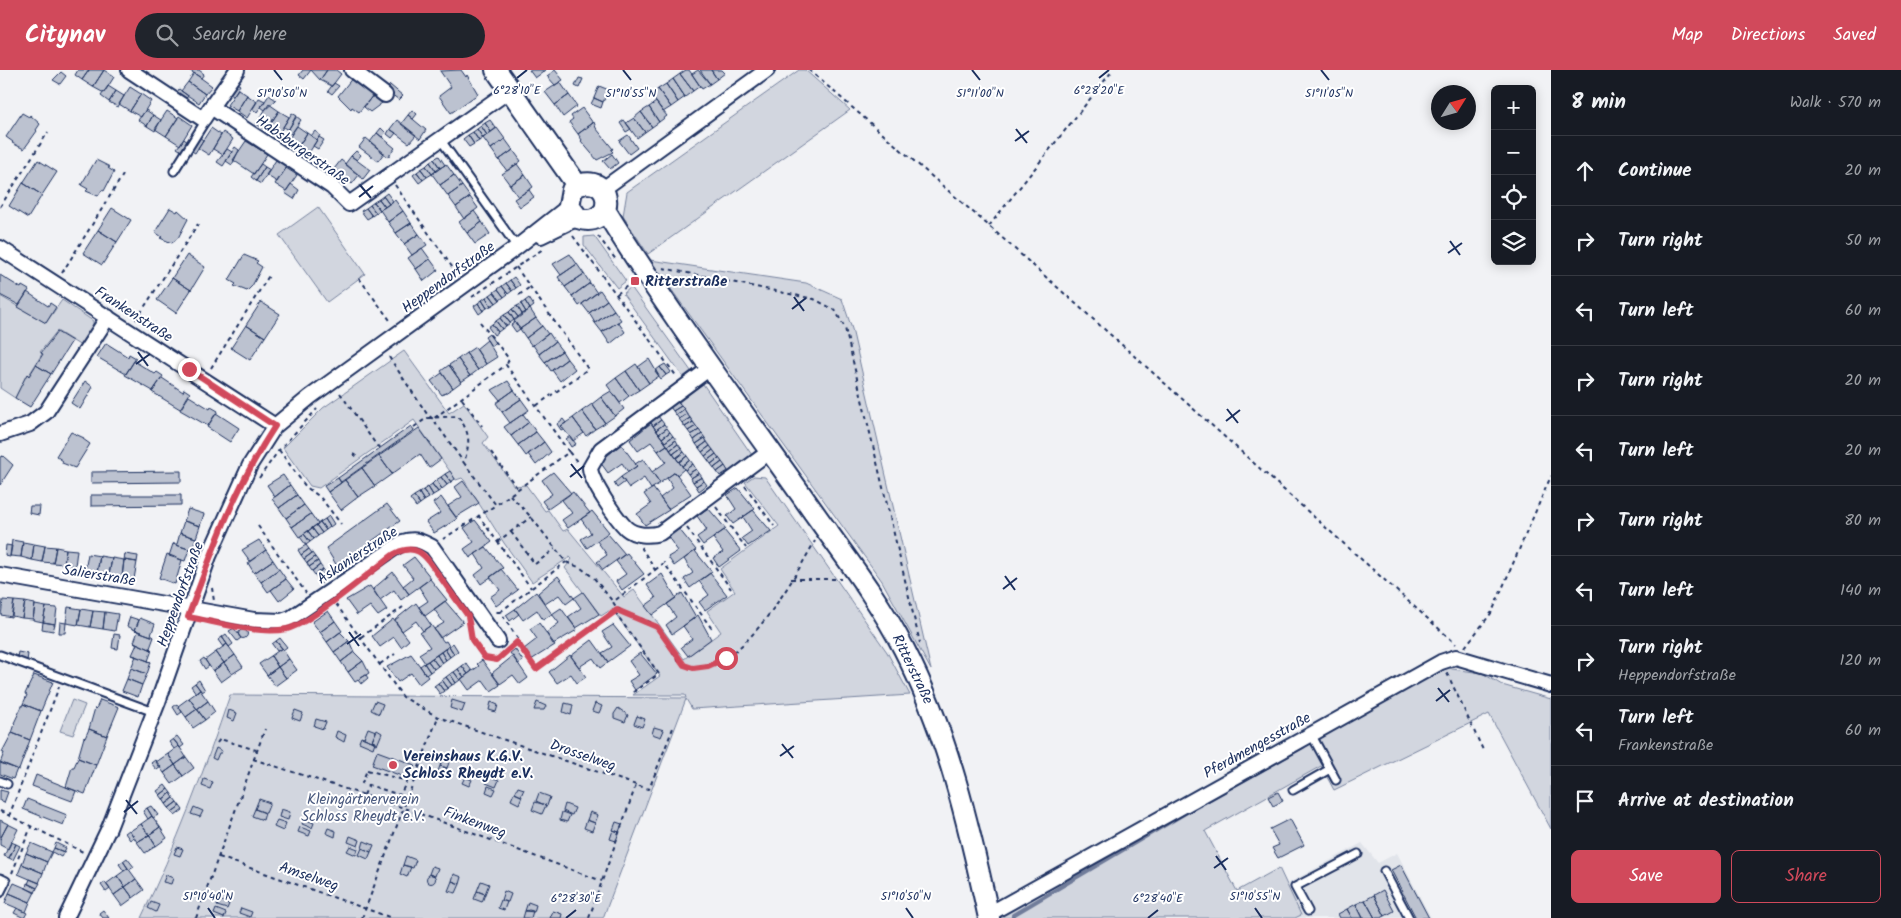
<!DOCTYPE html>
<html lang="en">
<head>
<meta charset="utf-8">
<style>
	:root { --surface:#171b24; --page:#20242c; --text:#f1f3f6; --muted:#9ea1a6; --line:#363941; --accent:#d1495b }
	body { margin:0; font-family:Kalam,sans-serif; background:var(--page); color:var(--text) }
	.controls { position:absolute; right:15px; top:15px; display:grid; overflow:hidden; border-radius:8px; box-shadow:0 2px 12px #0003 }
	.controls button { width:45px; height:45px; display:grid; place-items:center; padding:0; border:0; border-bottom:1px solid var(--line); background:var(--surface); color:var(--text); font:25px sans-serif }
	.compass { position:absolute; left:1431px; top:15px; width:45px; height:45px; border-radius:50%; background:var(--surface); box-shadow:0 2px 12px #0003; rotate:53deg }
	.stop { position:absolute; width:15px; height:15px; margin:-11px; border:4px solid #d1495b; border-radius:50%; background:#fff }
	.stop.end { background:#d1495b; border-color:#fff; box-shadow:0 1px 5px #0008 }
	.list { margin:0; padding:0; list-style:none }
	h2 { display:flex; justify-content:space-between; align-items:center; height:65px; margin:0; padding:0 20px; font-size:21px }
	h2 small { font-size:16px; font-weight:400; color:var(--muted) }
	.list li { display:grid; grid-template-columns:32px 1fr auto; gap:15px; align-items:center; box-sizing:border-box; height:70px; padding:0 20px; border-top:1px solid var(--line) }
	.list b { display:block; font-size:19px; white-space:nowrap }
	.list p { margin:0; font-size:16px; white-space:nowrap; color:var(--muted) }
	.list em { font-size:16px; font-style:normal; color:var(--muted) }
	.actions { display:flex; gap:10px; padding:15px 20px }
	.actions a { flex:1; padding:11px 0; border:1px solid var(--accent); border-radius:8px; text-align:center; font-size:18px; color:var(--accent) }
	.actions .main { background:var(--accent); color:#fff }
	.icon { flex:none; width:28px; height:28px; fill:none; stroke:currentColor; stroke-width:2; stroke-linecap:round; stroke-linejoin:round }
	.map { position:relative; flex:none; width:1551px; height:848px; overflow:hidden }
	header { display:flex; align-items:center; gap:30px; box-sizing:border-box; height:70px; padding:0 25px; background:var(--accent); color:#fff }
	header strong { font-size:24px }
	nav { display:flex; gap:28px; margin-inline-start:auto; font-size:18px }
	.search { width:350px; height:45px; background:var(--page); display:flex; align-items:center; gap:12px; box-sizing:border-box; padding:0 18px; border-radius:28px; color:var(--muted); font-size:19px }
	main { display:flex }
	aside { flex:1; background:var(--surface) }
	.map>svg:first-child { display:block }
	.built { fill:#e1e4ea }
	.green { fill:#d2d6df; stroke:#76829e }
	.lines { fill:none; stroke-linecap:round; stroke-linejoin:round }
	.stream { stroke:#707c9a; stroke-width:4 }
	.building { fill:#bcc2d0; stroke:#1b2f5e }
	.service-casing { stroke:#1b2f5e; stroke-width:11 }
	.minor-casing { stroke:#1b2f5e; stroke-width:18 }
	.secondary-casing { stroke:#1b2f5e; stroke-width:24 }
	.path { stroke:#1b2f5e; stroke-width:2; stroke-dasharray:4 4; stroke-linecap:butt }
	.service { stroke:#fff; stroke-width:7 }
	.minor { stroke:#fff; stroke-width:14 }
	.secondary { stroke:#fff; stroke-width:20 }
	.route { stroke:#d1495b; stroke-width:6 }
	.ticks { fill:none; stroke:#1b2f5e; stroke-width:2 }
	.poi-dot { fill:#d1495b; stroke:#fff; stroke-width:2 }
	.labels { text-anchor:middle; stroke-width:4; stroke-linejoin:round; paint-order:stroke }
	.street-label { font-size:15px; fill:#1b2f5e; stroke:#fff }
	.poi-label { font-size:15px; font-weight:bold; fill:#1b2f5e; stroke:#fff; text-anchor:start }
	.park-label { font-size:15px; fill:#49597e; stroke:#fff }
	.ticks-label { font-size:12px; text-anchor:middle; fill:#1b2f5e; stroke:#fff; stroke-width:4; stroke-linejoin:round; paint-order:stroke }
</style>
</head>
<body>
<header>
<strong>Citynav</strong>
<div class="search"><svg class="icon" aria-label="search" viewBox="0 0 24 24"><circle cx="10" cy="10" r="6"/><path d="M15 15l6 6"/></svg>Search here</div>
<nav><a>Map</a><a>Directions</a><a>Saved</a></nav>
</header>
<main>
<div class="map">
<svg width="1551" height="848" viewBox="0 0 1551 848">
	<rect width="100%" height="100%" fill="#f1f2f5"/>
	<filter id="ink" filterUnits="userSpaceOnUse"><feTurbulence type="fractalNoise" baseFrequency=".02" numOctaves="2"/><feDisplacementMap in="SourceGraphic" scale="10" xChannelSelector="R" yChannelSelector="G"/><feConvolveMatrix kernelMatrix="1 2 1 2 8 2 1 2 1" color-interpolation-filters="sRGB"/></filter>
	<g filter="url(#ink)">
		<path class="built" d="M 1362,773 L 1378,793 L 1397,783 L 1431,848 L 1295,848 L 1301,844 L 1287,814 Z"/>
		<path class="green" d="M 799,0 L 805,0 L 850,40 L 648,184 L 623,146 L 627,122 Z
			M 318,137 L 365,204 L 327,232 L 279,165 Z
			M 594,166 L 626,211 L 617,218 L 584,175 L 584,167 Z
			M 650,190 L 806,213 L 842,229 L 852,259 L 931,600 L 882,511 Z
			M 631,217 L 691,301 L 683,307 L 623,224 Z
			M 0,226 L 46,253 L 62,230 L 93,251 L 93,257 L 81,276 L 57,261 L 40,282 L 42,284 L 29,305 L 27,304 L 15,328 L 0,318 Z
			M 404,281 L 449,343 L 464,333 L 488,367 L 483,373 L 514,416 L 526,415 L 545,441 L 548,440 L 563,461 L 568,459 L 624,527 L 634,520 L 684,589 L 721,562 L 707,541 L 735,521 L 720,499 L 779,456 L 745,412 L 754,406 L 765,407 L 887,582 L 910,625 L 692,639 L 686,629 L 603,848 L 141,848 C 176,776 204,701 230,625 L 686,628 L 685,625 L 633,625 L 660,606 L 612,539 L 601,546 L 565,498 L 572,489 L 570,487 L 532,512 L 504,473 L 464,410 L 462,408 L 456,410 L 414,350 L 319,418 L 310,416 L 283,378 L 323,338 Z
			M 703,314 L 752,385 L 729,402 L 679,332 Z
			M 1441,592 L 1452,599 L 1482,603 L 1502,615 L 1551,629 L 1551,759 L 1489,644 L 1334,720 L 1321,696 L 1205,761 L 1237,821 L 1279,798 L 1301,845 L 1295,848 L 1001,848 L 999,838 Z
			M 72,630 L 85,635 L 73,665 L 60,661 Z"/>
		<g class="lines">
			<path class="stream" d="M 1013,848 L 1013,845 L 1187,742 L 1303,677"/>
		</g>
		<path class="building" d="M 78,0 L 89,0 L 82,10 L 75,5 Z
			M 89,0 L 104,0 L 93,17 L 82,10 Z
			M 104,0 L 114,7 L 104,23 L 93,17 Z
			M 189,0 L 199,0 L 204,4 L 201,8 Z
			M 303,0 L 311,0 L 304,9 L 299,5 Z
			M 311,0 L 327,0 L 320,10 Z
			M 327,0 L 336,0 L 341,4 L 332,16 L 320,10 Z
			M 461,0 L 466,7 L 467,5 L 478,24 L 451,43 L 439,26 L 451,17 L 440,1 Z
			M 529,0 L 546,0 L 535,8 Z
			M 555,0 L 563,10 L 555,15 L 547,6 Z
			M 686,0 L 689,0 L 700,16 L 693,21 L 680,4 Z
			M 698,0 L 710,14 L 702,19 L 692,4 Z
			M 700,0 L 711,0 L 717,9 L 710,14 Z
			M 711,0 L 722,0 L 725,3 L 717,9 Z
			M 61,2 L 66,6 L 60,14 L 53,10 Z
			M 194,3 L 212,16 L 205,24 L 188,12 Z
			M 680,4 L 693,21 L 685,27 L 673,9 Z
			M 353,7 L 366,20 L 374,24 L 359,42 L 352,37 L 351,39 L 338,26 Z
			M 579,8 L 583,9 L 579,18 L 575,16 Z
			M 673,9 L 685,27 L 678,32 L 666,14 Z
			M 188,12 L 205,24 L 199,33 L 181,21 Z
			M 235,12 L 240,15 L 233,26 L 227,23 Z
			M 560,12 L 569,25 L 555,35 L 545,22 Z
			M 334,13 L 339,16 L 332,24 L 328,21 Z
			M 666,14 L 678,32 L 671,37 L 658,19 Z
			M 390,15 L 403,26 L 399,30 L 386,20 Z
			M 108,16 L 116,21 L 109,32 L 101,26 Z
			M 599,16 L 609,20 L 603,32 L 594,28 Z
			M 130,17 L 141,24 L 130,41 L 119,34 Z
			M 179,19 L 188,26 L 185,30 L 176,24 Z
			M 238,19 L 247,25 L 237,41 L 227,35 Z
			M 658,19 L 671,37 L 663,42 L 651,25 Z
			M 116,21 L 124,26 L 118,37 L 109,32 Z
			M 141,24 L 151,31 L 141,47 L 130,41 Z
			M 247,25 L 257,32 L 247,48 L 237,41 Z
			M 269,25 L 276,30 L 265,40 L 261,37 Z
			M 373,25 L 382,33 L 370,42 L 364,37 Z
			M 569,25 L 577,36 L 563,47 L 555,35 Z
			M 259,28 L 265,31 L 257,42 L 252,39 Z
			M 594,28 L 603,32 L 601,38 L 591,34 Z
			M 656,32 L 667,46 L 659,52 L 649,37 Z
			M 269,34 L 279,41 L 266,60 L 256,54 Z
			M 649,37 L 659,52 L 652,57 L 641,42 Z
			M 582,38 L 593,53 L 578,64 L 569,52 L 573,49 L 571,46 Z
			M 146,40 L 153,45 L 147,56 L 138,50 Z
			M 412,40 L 417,44 L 413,49 L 408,45 Z
			M 167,41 L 178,48 L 166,66 L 155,59 Z
			M 279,41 L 289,47 L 277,67 L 266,60 Z
			M 641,42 L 652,57 L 645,62 L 634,48 Z
			M 22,43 L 29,47 L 30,45 L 40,54 L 36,60 L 37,61 L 24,79 L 12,73 L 13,72 L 6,67 Z
			M 292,43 L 297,46 L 288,60 L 283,57 Z
			M 153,45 L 161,50 L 155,61 L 147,56 Z
			M 408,45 L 426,60 L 420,69 L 401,54 Z
			M 179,46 L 192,55 L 180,75 L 166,66 Z
			M 296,46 L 301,50 L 291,64 L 287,62 Z
			M 634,48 L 645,62 L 637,68 L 626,53 Z
			M 397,50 L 416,65 L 409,73 L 390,59 Z
			M 490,50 L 496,58 L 491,62 L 485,53 Z
			M 624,50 L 631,59 L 626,62 L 620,53 Z
			M 594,52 L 596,58 L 613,79 L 611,80 L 613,82 L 597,90 L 581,71 L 582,70 L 578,64 Z
			M 485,53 L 491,62 L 487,65 L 481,56 Z
			M 297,56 L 307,63 L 296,80 L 286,73 Z
			M 481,56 L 487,65 L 483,68 L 477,59 Z
			M 211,58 L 221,65 L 209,85 L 198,78 Z
			M 381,58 L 386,63 L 382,67 L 377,63 Z
			M 497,58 L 505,69 L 491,79 L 483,68 Z
			M 390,59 L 396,63 L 392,68 L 387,64 Z
			M 477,59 L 483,68 L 479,71 L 473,62 Z
			M 315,61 L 320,65 L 317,70 L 311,66 Z
			M 223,62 L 233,69 L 223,85 L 213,79 Z
			M 473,62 L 479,71 L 474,74 L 468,65 Z
			M 307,63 L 317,70 L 307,86 L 296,80 Z
			M 377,63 L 395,78 L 388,87 L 370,72 Z
			M 468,65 L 474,74 L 469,77 L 463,69 Z
			M 628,65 L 637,78 L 629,84 L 619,71 Z
			M 199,67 L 203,70 L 195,83 L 190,80 Z
			M 319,67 L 324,70 L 318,79 L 313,76 Z
			M 366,68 L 384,83 L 378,91 L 359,77 Z
			M 184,69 L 189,73 L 183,82 L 177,78 Z
			M 505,69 L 513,80 L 499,90 L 491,79 Z
			M 246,71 L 267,84 L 254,104 L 233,90 Z
			M 235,77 L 239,80 L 232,95 L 226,91 Z
			M 227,79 L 232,82 L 223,96 L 217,92 Z
			M 513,80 L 521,91 L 507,101 L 499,90 Z
			M 356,81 L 361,85 L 357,90 L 351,86 Z
			M 612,84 L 618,93 L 610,99 L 603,91 Z
			M 351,86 L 370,100 L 363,109 L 345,94 Z
			M 439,86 L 445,95 L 440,98 L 434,89 Z
			M 434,89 L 440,98 L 436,101 L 430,92 Z
			M 38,90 L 57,102 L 42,125 L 23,113 Z
			M 96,90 L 110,97 L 108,98 L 114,102 L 104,121 L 102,120 L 98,126 L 86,121 L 88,119 L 81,115 Z
			M 276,90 L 287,97 L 277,112 L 266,105 Z
			M 341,90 L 359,105 L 352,114 L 334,99 Z
			M 430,92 L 436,101 L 432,104 L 426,96 Z
			M 261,94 L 265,97 L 256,111 L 251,107 Z
			M 446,94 L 454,105 L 440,115 L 432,104 Z
			M 517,94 L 525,105 L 510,115 L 502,104 Z
			M 426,96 L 432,104 L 427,107 L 421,99 Z
			M 265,97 L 270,100 L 261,114 L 256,111 Z
			M 286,98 L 297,105 L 286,121 L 275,114 Z
			M 421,99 L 427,107 L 423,110 L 417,102 Z
			M 334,100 L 339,103 L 333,110 L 328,107 Z
			M 417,102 L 423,110 L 419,113 L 413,105 Z
			M 454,105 L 462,116 L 448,126 L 440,115 Z
			M 525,105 L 533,117 L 518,127 L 510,115 Z
			M 23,113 L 42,125 L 28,148 L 9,136 Z
			M 291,114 L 299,120 L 294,129 L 285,123 Z
			M 462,116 L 470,127 L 456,137 L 448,126 Z
			M 529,120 L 534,127 L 520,137 L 514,129 Z
			M 387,123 L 393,131 L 389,134 L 383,126 Z
			M 383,126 L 389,134 L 385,137 L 379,129 Z
			M 470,127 L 478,138 L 464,149 L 456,137 Z
			M 379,129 L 385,137 L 380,140 L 374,132 Z
			M 395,130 L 403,141 L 388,152 L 380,140 Z
			M 374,132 L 380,140 L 376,143 L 370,135 Z
			M 370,135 L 376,143 L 372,146 L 366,138 Z
			M 112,138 L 131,150 L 117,172 L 98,160 Z
			M 170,138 L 177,142 L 178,140 L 188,149 L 178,168 L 172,173 L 160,168 L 162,167 L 155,162 Z
			M 366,138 L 372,146 L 367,149 L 361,141 Z
			M 403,141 L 411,153 L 396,163 L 388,152 Z
			M 474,141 L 482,152 L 467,163 L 459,152 Z
			M 482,152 L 490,164 L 475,174 L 467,163 Z
			M 411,153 L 419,164 L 404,174 L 396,163 Z
			M 98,160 L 117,172 L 102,195 L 83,183 Z
			M 419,164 L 427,175 L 412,185 L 404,174 Z
			M 422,178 L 430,189 L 416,199 L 408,188 Z
			M 570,184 L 577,194 L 561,205 L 553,194 Z
			M 187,185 L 205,197 L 191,220 L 172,208 Z
			M 244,185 L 258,191 L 256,193 L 262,197 L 252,216 L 247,221 L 234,216 L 236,214 L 229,210 Z
			M 430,189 L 438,200 L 424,211 L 416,199 Z
			M 577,194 L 584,204 L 565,217 L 558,207 Z
			M 584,204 L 590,213 L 572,226 L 565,217 Z
			M 0,205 L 21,218 L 22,216 L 29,220 L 19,235 L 0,225 Z
			M 514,207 L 520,215 L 516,218 L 510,210 Z
			M 172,208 L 191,220 L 176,243 L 157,230 Z
			M 510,210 L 516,218 L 512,221 L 506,213 Z
			M 506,213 L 512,221 L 508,224 L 502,216 Z
			M 590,213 L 597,223 L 579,236 L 572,226 Z
			M 502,216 L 508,224 L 504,227 L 498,219 Z
			M 498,219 L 504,227 L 500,230 L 494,222 Z
			M 600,220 L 607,230 L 589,243 L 582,234 Z
			M 27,222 L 48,236 L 50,233 L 56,237 L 46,253 L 18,237 Z
			M 494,222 L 500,230 L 496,233 L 490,225 Z
			M 490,225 L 496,233 L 491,236 L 486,227 Z
			M 486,227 L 491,236 L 487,238 L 482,230 Z
			M 529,228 L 534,236 L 530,239 L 525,231 Z
			M 482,230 L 487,238 L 483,241 L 478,233 Z
			M 607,230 L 614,240 L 595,253 L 589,243 Z
			M 525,231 L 530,239 L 526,242 L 521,234 Z
			M 261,232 L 280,244 L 265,267 L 246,255 Z
			M 478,233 L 483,241 L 479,244 L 474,236 Z
			M 521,234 L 526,242 L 522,244 L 517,236 Z
			M 517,236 L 522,244 L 518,247 L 512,239 Z
			M 512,239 L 518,247 L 514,250 L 509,242 Z
			M 530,239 L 536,248 L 520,259 L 514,251 Z
			M 614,240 L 621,250 L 602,262 L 595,253 Z
			M 509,242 L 514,250 L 510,253 L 504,245 Z
			M 504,245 L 510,253 L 506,256 L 500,248 Z
			M 500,248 L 506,256 L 502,259 L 496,251 Z
			M 536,248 L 542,256 L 526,268 L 520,259 Z
			M 496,251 L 502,259 L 498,262 L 492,254 Z
			M 515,252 L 520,259 L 516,262 L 511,255 Z
			M 618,252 L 625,262 L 610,274 L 602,262 Z
			M 492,254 L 498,262 L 494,265 L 488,257 Z
			M 246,255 L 265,267 L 250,290 L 231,278 Z
			M 542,256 L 548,264 L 532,276 L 526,268 Z
			M 57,262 L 72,271 L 51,304 L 36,295 L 43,284 L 41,283 Z
			M 549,263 L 555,272 L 539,284 L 533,275 Z
			M 489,264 L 495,273 L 491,276 L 485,267 Z
			M 487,270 L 497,287 L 486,294 L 476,279 Z
			M 555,272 L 562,281 L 545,292 L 539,284 Z
			M 106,273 L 128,287 L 129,284 L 136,288 L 126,304 L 97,287 Z
			M 475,277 L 486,294 L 478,300 L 466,283 Z
			M 562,281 L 567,289 L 551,301 L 545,292 Z
			M 466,283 L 478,300 L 470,306 L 458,289 Z
			M 458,289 L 470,306 L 461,312 L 449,295 Z
			M 567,289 L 575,299 L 560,311 L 552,300 Z
			M 649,289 L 659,306 L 649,313 L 638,297 Z
			M 134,291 L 155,304 L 157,302 L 163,306 L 153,321 L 125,305 Z
			M 636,294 L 649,313 L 639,320 L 626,301 Z
			M 665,294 L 671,302 L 666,305 L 660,297 Z
			M 36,295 L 51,304 L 30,337 L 15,328 L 27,304 L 29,306 Z
			M 449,295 L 461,312 L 453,318 L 441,301 Z
			M 660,297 L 666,305 L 661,309 L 655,301 Z
			M 626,301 L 639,320 L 629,326 L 616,308 Z
			M 442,303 L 453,318 L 442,325 L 431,311 Z
			M 162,308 L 183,322 L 184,319 L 190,323 L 180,339 L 152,322 Z
			M 616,308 L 629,326 L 620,333 L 607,315 Z
			M 85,311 L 93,317 L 80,339 L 71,333 Z
			M 508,311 L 514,320 L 500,330 L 492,320 Z
			M 514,320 L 521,329 L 502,342 L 496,333 Z
			M 611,321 L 624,339 L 615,346 L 601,327 Z
			M 189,326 L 210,339 L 211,337 L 218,341 L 208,356 L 180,340 Z
			M 601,327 L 615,346 L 605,353 L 592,334 Z
			M 521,329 L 529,340 L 510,353 L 502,342 Z
			M 678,331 L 681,336 L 673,341 L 670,337 Z
			M 592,334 L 605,353 L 595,359 L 582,341 Z
			M 681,336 L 684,339 L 676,345 L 673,341 Z
			M 684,339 L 687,344 L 679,349 L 676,345 Z
			M 582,341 L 595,359 L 586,366 L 573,348 Z
			M 216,343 L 239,358 L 230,372 L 207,357 Z
			M 523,344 L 529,352 L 511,366 L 504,357 Z
			M 687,344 L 690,348 L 682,353 L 679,349 Z
			M 658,346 L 661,350 L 653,356 L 650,351 Z
			M 573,348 L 584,363 L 573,371 L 561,356 Z
			M 690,348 L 693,352 L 685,357 L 682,353 Z
			M 563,349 L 566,353 L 561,356 L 563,359 L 561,360 L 557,354 Z
			M 661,350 L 664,354 L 656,360 L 653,356 Z
			M 529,352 L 536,362 L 518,375 L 511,366 Z
			M 693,352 L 696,356 L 688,361 L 685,357 Z
			M 651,353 L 667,375 L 658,381 L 651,372 L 638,381 L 630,370 Z
			M 664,354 L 667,358 L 659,364 L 656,360 Z
			M 411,356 L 414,360 L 341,412 L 338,408 Z
			M 696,356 L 699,360 L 691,365 L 688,361 Z
			M 419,358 L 441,389 L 429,398 L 420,384 L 392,404 L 379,386 Z
			M 667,358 L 670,362 L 662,368 L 659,364 Z
			M 699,360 L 702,364 L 694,370 L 691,365 Z
			M 71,362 L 84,368 L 83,369 L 90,374 L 75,398 L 62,393 L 63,391 L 56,386 Z
			M 536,362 L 544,372 L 526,386 L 518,375 Z
			M 670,362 L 673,366 L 665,372 L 662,368 Z
			M 702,364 L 705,368 L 696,374 L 694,370 Z
			M 570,366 L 576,374 L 571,377 L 566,369 Z
			M 673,366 L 676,370 L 668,376 L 665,372 Z
			M 705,368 L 707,372 L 699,378 L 696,374 Z
			M 676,370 L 678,374 L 670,380 L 668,376 Z
			M 544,372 L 551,382 L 536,395 L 528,384 Z
			M 707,372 L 710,376 L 702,382 L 699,378 Z
			M 621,374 L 637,396 L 628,402 L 622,393 L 608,403 L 600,392 Z
			M 678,374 L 681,378 L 673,384 L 670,380 Z
			M 667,375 L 684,399 L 677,405 L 675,402 L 660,413 L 652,402 L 666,392 L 658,381 Z
			M 710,376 L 713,380 L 705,386 L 702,382 Z
			M 681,378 L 684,382 L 676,388 L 673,384 Z
			M 713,380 L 716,384 L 708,390 L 705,386 Z
			M 684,382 L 687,386 L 679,392 L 676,388 Z
			M 716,384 L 719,388 L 711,394 L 708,390 Z
			M 3,386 L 13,395 L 0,415 L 0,387 Z
			M 379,386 L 392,404 L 375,416 L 362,398 Z
			M 687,386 L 690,390 L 682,396 L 679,392 Z
			M 719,388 L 722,392 L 714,398 L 711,394 Z
			M 643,389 L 660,413 L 651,419 L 644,408 L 629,418 L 621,407 L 637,396 L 635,394 Z
			M 690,390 L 693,394 L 685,400 L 682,396 Z
			M 722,392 L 725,396 L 717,402 L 714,398 Z
			M 693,394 L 696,399 L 688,404 L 685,400 Z
			M 725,396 L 728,401 L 720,406 L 717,402 Z
			M 362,398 L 375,416 L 358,427 L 345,410 Z
			M 696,399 L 699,403 L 691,408 L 688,404 Z
			M 181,401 L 181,412 L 91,413 L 91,402 Z
			M 450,401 L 455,409 L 451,412 L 445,404 Z
			M 553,402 L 571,423 L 548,439 L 542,431 L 552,424 L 542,410 Z
			M 675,402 L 691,424 L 668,439 L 660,428 L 673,418 L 667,408 Z
			M 699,403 L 702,407 L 693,412 L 691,408 Z
			M 445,404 L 451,412 L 447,415 L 441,407 Z
			M 283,405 L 290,415 L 275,427 L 267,415 Z
			M 441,407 L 447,415 L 442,419 L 436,410 Z
			M 621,407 L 625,412 L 617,418 L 614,413 Z
			M 702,407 L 704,411 L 696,416 L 693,412 Z
			M 338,408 L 341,413 L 328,422 L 324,416 Z
			M 345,410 L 358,427 L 341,440 L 328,422 Z
			M 436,410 L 442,419 L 438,422 L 432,414 Z
			M 463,411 L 479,433 L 456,447 L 448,436 L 462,427 L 455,417 Z
			M 704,411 L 707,415 L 699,421 L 696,416 Z
			M 432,414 L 438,422 L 433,425 L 428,417 Z
			M 290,415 L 297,425 L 279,438 L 272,429 Z
			M 428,417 L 433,425 L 429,428 L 423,420 Z
			M 653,418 L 669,440 L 645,455 L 637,444 L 651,434 L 644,424 Z
			M 738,418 L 755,439 L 733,454 L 727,446 L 736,439 L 727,425 Z
			M 423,420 L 429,428 L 424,431 L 419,423 Z
			M 573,422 L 590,443 L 568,458 L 562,450 L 572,443 L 562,430 Z
			M 419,423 L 424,431 L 420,434 L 414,426 Z
			M 91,425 L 181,425 L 181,435 L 91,436 Z
			M 297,425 L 304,435 L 286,448 L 279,438 Z
			M 414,426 L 420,434 L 416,437 L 410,429 Z
			M 441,427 L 457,449 L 434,463 L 426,452 L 440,443 L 433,433 Z
			M 387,434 L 400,451 L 337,496 L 326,478 Z
			M 304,435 L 311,444 L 292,457 L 286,448 Z
			M 30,436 L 40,436 L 39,445 L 29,443 Z
			M 708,438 L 726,459 L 703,475 L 697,467 L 707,460 L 697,446 Z
			M 188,439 L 204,444 L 200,456 L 184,451 Z
			M 753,440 L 771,461 L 748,476 L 742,468 L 752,461 L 743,447 Z
			M 592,441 L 609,462 L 587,478 L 581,469 L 591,463 L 581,449 Z
			M 311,444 L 318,454 L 299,467 L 292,457 Z
			M 329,446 L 334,454 L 330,457 L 325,449 Z
			M 325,449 L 330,457 L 326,460 L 320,452 Z
			M 475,450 L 492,472 L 470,488 L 464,479 L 474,472 L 464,458 Z
			M 184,451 L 200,456 L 196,468 L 180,463 Z
			M 320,452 L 326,460 L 322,463 L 316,455 Z
			M 316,455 L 322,463 L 318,466 L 312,458 Z
			M 312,458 L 318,466 L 314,469 L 308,461 Z
			M 679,459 L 696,480 L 674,496 L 668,487 L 678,481 L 668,467 Z
			M 724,460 L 741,481 L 719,497 L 713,488 L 723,482 L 713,468 Z
			M 308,461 L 314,469 L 310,472 L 304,464 Z
			M 180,463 L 196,468 L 192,480 L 173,474 L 177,474 Z
			M 304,464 L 310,472 L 306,475 L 300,467 Z
			M 608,464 L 625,484 L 603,500 L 597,492 L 607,485 L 597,471 Z
			M 12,470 L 23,472 L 21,487 L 10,486 Z
			M 259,470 L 266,480 L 250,491 L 242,480 Z
			M 23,472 L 34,474 L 32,490 L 21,487 Z
			M 34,474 L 45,476 L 42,492 L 32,490 Z
			M 173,474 L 192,480 L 189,479 L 185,491 L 169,486 Z
			M 6,475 L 12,476 L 10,487 L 5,486 Z
			M 306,475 L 309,479 L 301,485 L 298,480 Z
			M 45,476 L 56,477 L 53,493 L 42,492 Z
			M 56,477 L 66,479 L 64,494 L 53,493 Z
			M 486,477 L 503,498 L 481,514 L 475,505 L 484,498 L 475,484 Z
			M 66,479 L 77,480 L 75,496 L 64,494 Z
			M 309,479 L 312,483 L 304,489 L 301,485 Z
			M 266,480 L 273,490 L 254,503 L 248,493 Z
			M 695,481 L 712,502 L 690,518 L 684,509 L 693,503 L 684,489 Z
			M 312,483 L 315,487 L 307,493 L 304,489 Z
			M 627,483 L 644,504 L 622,520 L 616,511 L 626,504 L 616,491 Z
			M 88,484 L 100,486 L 97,503 L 85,501 Z
			M 125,484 L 138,486 L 137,492 L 124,490 Z
			M 167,484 L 182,490 L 175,514 L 159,508 Z
			M 100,486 L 112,488 L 109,505 L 97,503 Z
			M 315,487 L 318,491 L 309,497 L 307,493 Z
			M 414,487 L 431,508 L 409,524 L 403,516 L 413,508 L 403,495 Z
			M 112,488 L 124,490 L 122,507 L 109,505 Z
			M 124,490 L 137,492 L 134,509 L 122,507 Z
			M 273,490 L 279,499 L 261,512 L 254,503 Z
			M 318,491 L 320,495 L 312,501 L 309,497 Z
			M 320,495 L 323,499 L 315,505 L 312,501 Z
			M 279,499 L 286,509 L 268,522 L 261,512 Z
			M 323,499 L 326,503 L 318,509 L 315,505 Z
			M 501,499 L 518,520 L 496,536 L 490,527 L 500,520 L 490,507 Z
			M 393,502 L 409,524 L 401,530 L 394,520 L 380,530 L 373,519 Z
			M 326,503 L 329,507 L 320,514 L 317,509 Z
			M 710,503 L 727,525 L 705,540 L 699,532 L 709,525 L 699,511 Z
			M 662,504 L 676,528 L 652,545 L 645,536 L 656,528 L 647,515 Z
			M 558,506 L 574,528 L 566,534 L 559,525 L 545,534 L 538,523 Z
			M 286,509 L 294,519 L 279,531 L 271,520 Z
			M 430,509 L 447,530 L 425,546 L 419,537 L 428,531 L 419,517 Z
			M 370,516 L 387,540 L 378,546 L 370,536 L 357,545 L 346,530 Z
			M 536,522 L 552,544 L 543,550 L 537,540 L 523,550 L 515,539 Z
			M 583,522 L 599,544 L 576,558 L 568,547 L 581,538 L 574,528 Z
			M 682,523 L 696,547 L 672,564 L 666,555 L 676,547 L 667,534 Z
			M 3,530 L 14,531 L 11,547 L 1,545 Z
			M 14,531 L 25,532 L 22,548 L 12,546 Z
			M 445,531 L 463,552 L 440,568 L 434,559 L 444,553 L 434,539 Z
			M 25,532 L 35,534 L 33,549 L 22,548 Z
			M 416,533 L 431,555 L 423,561 L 416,551 L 402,561 L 395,550 Z
			M 35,535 L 46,537 L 43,552 L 33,550 Z
			M 46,537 L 57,538 L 55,554 L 43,552 Z
			M 68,537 L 81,539 L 78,555 L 66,553 Z
			M 561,538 L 577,560 L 553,574 L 546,563 L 559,553 L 552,544 Z
			M 81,539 L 93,541 L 90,557 L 78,555 Z
			M 515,539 L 519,544 L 510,551 L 506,545 Z
			M 93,541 L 105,542 L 103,559 L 90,557 Z
			M 328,541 L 335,551 L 320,562 L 312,552 Z
			M 105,542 L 118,544 L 115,561 L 103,559 Z
			M 698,545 L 711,569 L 688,586 L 681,577 L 692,569 L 683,556 Z
			M 130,547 L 139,550 L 135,560 L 127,556 Z
			M 140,548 L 155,554 L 151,565 L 154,567 L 135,560 Z
			M 393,549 L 409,570 L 401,577 L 394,567 L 380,577 L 372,566 Z
			M 335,551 L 342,561 L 327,572 L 320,562 Z
			M 43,552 L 55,554 L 53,561 L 42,559 Z
			M 60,552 L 66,553 L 65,563 L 59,563 Z
			M 539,553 L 555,575 L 531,590 L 524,579 L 537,569 L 530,559 Z
			M 431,555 L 444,572 L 446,571 L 449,576 L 425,593 L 419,584 L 430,577 L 420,563 Z
			M 613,555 L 630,576 L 608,592 L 602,583 L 612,577 L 602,562 Z
			M 234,558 L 241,568 L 237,571 L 229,561 Z
			M238.5 564a4.5 4.5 0 1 1 9 0a4.5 4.5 0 1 1-9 0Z
			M 135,560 L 154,567 L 150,578 L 152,580 L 134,572 L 138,561 Z
			M 340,562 L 349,571 L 334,582 L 327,572 Z
			M 114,564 L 120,565 L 118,579 L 112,578 Z
			M 226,564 L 233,574 L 229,577 L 222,567 Z
			M 222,567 L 227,574 L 223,577 L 218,570 Z
			M 280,568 L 287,577 L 283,580 L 276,571 Z
			M 592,570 L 608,592 L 600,598 L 593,588 L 579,597 L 571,586 Z
			M 276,571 L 282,578 L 277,581 L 272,574 Z
			M 349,571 L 354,582 L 341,592 L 334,582 Z
			M 134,572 L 152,580 L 148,591 L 151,592 L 132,585 L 137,574 Z
			M 453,573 L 458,581 L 454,584 L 449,576 Z
			M 227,574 L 235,585 L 224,593 L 216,582 Z
			M 449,576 L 454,584 L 450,587 L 445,579 Z
			M 282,578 L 289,589 L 278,597 L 271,586 Z
			M 445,579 L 450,587 L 446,590 L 441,582 Z
			M 515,579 L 523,591 L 518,594 L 510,583 Z
			M 18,582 L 28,584 L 27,591 L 17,587 Z
			M 216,582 L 224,593 L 213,601 L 205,590 Z
			M 354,582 L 363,591 L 348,602 L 341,592 Z
			M 441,582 L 446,590 L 442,593 L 437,585 Z
			M 640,583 L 657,604 L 635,620 L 629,611 L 639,605 L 629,591 Z
			M 411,584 L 428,607 L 419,614 L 411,603 L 398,612 L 387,597 Z
			M 132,585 L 151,592 L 147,604 L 131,598 L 136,586 Z
			M 235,585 L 243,597 L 232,604 L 224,593 Z
			M 437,585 L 442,593 L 438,596 L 432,588 Z
			M 570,585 L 586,607 L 577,613 L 571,604 L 557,613 L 549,602 Z
			M 271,586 L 278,597 L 267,605 L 259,594 Z
			M 513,586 L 528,608 L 520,614 L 513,605 L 500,614 L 492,603 Z
			M 204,588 L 209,596 L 205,599 L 200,591 Z
			M 432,588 L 438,596 L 434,599 L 428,591 Z
			M 289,589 L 297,600 L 286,608 L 278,597 Z
			M 482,590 L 500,615 L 491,621 L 483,610 L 469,620 L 461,609 L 479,596 L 477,594 Z
			M 363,591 L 369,603 L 355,612 L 348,602 Z
			M 428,591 L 434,599 L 430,602 L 424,593 Z
			M 224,593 L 232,604 L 221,612 L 213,601 Z
			M 424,593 L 430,602 L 426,605 L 420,596 Z
			M 466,593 L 472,601 L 468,604 L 462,596 Z
			M 462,596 L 468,604 L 464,607 L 458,599 Z
			M 278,597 L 286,608 L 275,616 L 267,605 Z
			M 131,598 L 147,604 L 142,615 L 127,609 Z
			M 458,599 L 464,607 L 460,610 L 454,602 Z
			M 454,602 L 460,610 L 456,613 L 450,604 Z
			M 450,604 L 456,613 L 452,615 L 446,607 Z
			M 34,605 L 53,612 L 41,641 L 23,634 L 27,625 L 25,624 Z
			M 366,605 L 368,608 L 361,614 L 358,610 Z
			M 446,607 L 452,615 L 448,618 L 442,610 Z
			M 127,609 L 142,615 L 138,627 L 122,621 Z
			M 199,610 L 205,620 L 202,622 L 195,613 Z
			M 442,610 L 448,618 L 444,621 L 438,613 Z
			M 195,613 L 200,620 L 196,623 L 191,616 Z
			M 438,613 L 444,621 L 440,624 L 434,616 Z
			M 200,620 L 208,631 L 197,639 L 189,628 Z
			M 189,628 L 197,639 L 186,647 L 178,636 Z
			M 100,630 L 119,637 L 107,666 L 89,659 L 95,638 L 96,639 Z
			M 452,630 L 465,634 L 462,642 L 450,638 Z
			M 208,631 L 215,642 L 205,650 L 197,639 Z
			M 375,631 L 383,634 L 379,644 L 371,640 Z
			M 491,632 L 498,635 L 496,642 L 489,640 Z
			M 537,632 L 546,636 L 544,640 L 534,640 Z
			M 565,633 L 573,635 L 571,645 L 563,642 Z
			M 595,633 L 602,636 L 599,643 L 592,641 Z
			M 23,634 L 41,641 L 30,670 L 12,663 L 15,654 L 14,653 Z
			M 177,634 L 182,642 L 178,645 L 173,637 Z
			M 618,638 L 628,645 L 625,652 L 614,648 L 614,644 Z
			M 197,639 L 205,650 L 193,658 L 186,647 Z
			M 229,640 L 237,643 L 234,651 L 227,648 Z
			M 295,640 L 303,643 L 300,651 L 292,648 Z
			M 637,646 L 645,649 L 642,657 L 634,654 Z
			M 316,649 L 326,652 L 323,659 L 314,656 Z
			M 654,657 L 664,660 L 661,667 L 652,664 Z
			M 368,658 L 376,661 L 372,671 L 364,668 Z
			M 89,659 L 107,666 L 96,695 L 78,688 L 84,667 L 85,668 Z
			M 377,660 L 382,663 L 377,675 L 372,671 Z
			M 337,661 L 346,665 L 344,672 L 335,667 Z
			M 12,663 L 30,670 L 19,700 L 0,693 L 4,683 L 2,682 Z
			M 177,666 L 184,675 L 180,678 L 173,669 Z
			M 361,667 L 375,672 L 373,678 L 359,672 Z
			M 173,669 L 179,676 L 174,679 L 169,672 Z
			M 179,676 L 186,687 L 175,695 L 168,684 Z
			M 216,678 L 222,681 L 221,683 L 219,683 L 216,690 L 212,688 Z
			M 377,681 L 415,695 L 410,709 L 372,695 Z
			M 168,684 L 175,695 L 164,703 L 156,692 Z
			M 186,687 L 194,698 L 183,706 L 175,695 Z
			M 443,687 L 450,690 L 447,698 L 440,696 Z
			M 78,688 L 96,695 L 85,724 L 66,717 L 72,697 L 74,697 Z
			M 155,690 L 161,697 L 157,700 L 151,693 Z
			M 0,692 L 17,699 L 13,709 L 0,704 Z
			M 175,695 L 183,706 L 172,714 L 164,703 Z
			M 440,696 L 447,698 L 444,707 L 437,704 Z
			M 468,698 L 475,701 L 473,708 L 465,705 Z
			M 36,705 L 76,721 L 72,731 L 32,716 Z
			M 488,706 L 499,710 L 496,717 L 486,713 Z
			M 465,707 L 472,710 L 469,716 L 462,713 Z
			M 204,709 L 213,712 L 210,719 L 202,716 Z
			M 165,715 L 168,719 L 160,725 L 157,721 Z
			M 488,716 L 496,719 L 493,725 L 486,722 Z
			M 518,717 L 524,719 L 521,726 L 515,723 Z
			M 168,719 L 171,723 L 163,729 L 160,725 Z
			M 0,720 L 8,722 L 4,733 L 0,731 Z
			M 1278,722 L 1283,731 L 1273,736 L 1268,727 Z
			M 171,723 L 174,728 L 166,734 L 163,729 Z
			M 514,723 L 522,726 L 519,734 L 511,730 Z
			M 539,723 L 550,727 L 547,736 L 536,731 Z
			M 174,728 L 177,732 L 169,738 L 166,734 Z
			M 27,729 L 67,745 L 63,755 L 23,739 Z
			M 259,729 L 270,733 L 266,743 L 255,739 Z
			M 177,732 L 180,736 L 172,742 L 169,738 Z
			M 535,732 L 546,735 L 542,744 L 532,740 Z
			M 565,734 L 575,738 L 572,745 L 563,741 Z
			M 151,736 L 158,745 L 153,748 L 147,738 Z
			M 180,736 L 183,740 L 175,746 L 172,742 Z
			M 194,737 L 203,741 L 200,747 L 191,744 Z
			M 147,738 L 152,746 L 148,749 L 143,741 Z
			M 255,739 L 265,743 L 263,750 L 252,746 Z
			M 281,739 L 290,742 L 288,750 L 279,747 Z
			M 562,742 L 570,745 L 567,752 L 560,750 Z
			M 590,742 L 598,745 L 595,753 L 587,750 Z
			M 152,746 L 160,757 L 149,765 L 141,754 Z
			M 304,749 L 314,753 L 312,758 L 302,754 Z
			M 1290,749 L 1304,775 L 1278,788 L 1272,778 L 1279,775 L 1270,759 Z
			M 0,750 L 8,754 L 0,769 Z
			M 277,750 L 286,753 L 283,761 L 274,757 Z
			M 587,750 L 595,753 L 592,761 L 584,758 Z
			M 616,752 L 622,754 L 619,762 L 613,760 Z
			M 8,754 L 18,759 L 8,779 L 0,775 L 0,769 Z
			M 141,754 L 149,765 L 137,772 L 130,761 Z
			M 160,757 L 167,768 L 156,776 L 149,765 Z
			M 300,757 L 311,761 L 309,766 L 298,762 Z
			M 328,758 L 336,761 L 335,767 L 326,763 Z
			M 129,760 L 134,767 L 130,770 L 125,763 Z
			M 613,760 L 619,762 L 616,771 L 610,769 Z
			M 149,765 L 156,776 L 145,783 L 137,772 Z
			M 350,766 L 360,770 L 358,776 L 348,772 Z
			M 364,771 L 374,775 L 371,782 L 362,778 Z
			M 11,772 L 16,774 L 9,788 L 4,786 Z
			M 31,773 L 52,782 L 47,792 L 26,783 Z
			M 56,773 L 66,778 L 64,782 L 54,778 Z
			M 16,774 L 20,776 L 13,790 L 9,788 Z
			M 350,776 L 358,779 L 356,785 L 347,781 Z
			M 177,777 L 183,779 L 180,786 L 174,784 Z
			M 54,778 L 64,782 L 61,787 L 52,782 Z
			M 362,778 L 371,782 L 368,789 L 359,785 Z
			M 26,783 L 47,792 L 43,803 L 22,794 Z
			M 406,786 L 416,790 L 413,798 L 403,795 Z
			M 127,788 L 134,797 L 129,800 L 123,791 Z
			M 123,791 L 128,798 L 124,801 L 119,794 Z
			M 22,794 L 43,803 L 39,813 L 18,804 Z
			M 403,795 L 411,797 L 407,807 L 400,804 Z
			M 1401,795 L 1429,848 L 1416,848 L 1391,800 Z
			M 432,796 L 438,798 L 435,806 L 429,804 Z
			M 128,798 L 136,809 L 125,817 L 117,806 Z
			M 454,804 L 462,807 L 460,814 L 452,811 Z
			M426.5 809a4.5 4.5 0 1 1 9 0a4.5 4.5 0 1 1-9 0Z
			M 166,805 L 173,808 L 171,814 L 163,812 Z
			M 117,806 L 125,817 L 114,825 L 106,814 Z
			M 30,809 L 40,813 L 37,818 L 28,814 Z
			M 136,809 L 144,820 L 133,828 L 125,817 Z
			M 452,811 L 460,814 L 456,823 L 448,821 Z
			M 481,811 L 489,814 L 485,824 L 477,821 Z
			M 105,812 L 110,819 L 106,822 L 101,815 Z
			M 14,813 L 35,822 L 30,832 L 9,823 Z
			M 27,813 L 37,818 L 35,823 L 26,818 Z
			M 125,817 L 133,828 L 122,836 L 114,825 Z
			M 1383,820 L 1394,841 L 1385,846 L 1374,825 Z
			M 477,821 L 485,824 L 482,832 L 474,829 Z
			M 504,821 L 511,824 L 508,832 L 501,830 Z
			M 9,823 L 30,832 L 26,842 L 5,833 Z
			M 1374,825 L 1385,846 L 1381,848 L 1375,848 L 1365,830 Z
			M 219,830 L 229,834 L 227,839 L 217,836 Z
			M 501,830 L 507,832 L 504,840 L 498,838 Z
			M 1365,830 L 1375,848 L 1363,848 L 1356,834 Z
			M 151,832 L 159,835 L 156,842 L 148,838 Z
			M 528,832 L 536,835 L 534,842 L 525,841 Z
			M 1356,834 L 1363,848 L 1352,848 L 1347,839 Z
			M 17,838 L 27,843 L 24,848 L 14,843 Z
			M 241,838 L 252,842 L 250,847 L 239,843 Z
			M 216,839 L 226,843 L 224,848 L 214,844 Z
			M 1347,839 L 1352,848 L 1340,848 L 1338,844 Z
			M 103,840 L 109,848 L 103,848 L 99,843 Z
			M 529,840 L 533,841 L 531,848 L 523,848 L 525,841 Z
			M 553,841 L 562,844 L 561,848 L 550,848 Z"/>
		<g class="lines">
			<g class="service-casing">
				<path id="service" d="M 440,69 L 517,177
					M 174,101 L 204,53 L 203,49
					M 0,585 L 154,642
					M 1311,664 L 1336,710
					M 0,711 L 7,714
					M 1293,720 L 1330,699
					M 1384,801 L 1409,848
					M 0,808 L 6,811 L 0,823
					M 1308,841 L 1295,817 L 1358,784"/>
			</g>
			<g class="minor-casing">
				<path id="minor" d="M 129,0 L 203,49 L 211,37
					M 237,0 L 211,37 L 332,117 L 349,134 L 510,20
					M 352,0 L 385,25
					M 603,119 L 767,0
					M 541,166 L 578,148
					M 0,178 L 275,356
					M 710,298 L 601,379 L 590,398 C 591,412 616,448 626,458 C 635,466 650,466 660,463 L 770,381
					M 0,364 L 30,354 L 46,342 L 108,247
					M 0,505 L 254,550 L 282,551 L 291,548 L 403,472 C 415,468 421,471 432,477 L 498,571
					M 989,844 L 1441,592 L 1456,587 L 1551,615
					M 66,848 L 109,758 L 158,632 L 209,486 L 250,395 L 275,356 L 310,327 L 517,177 L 569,136"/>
			</g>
			<g class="secondary-casing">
				<path id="secondary" d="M 496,0 L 577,115
					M 605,140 C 598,150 589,152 578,148 L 569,136 L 572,120 C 588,105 612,116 605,140 C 667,240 737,334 805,430 C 839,479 877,526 904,579 C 948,664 969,756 989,848"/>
			</g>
			<path class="path" d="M 809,0 L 989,156 L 1456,574
				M 395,115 L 457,204
				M 0,137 L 48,62
				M 989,156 L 1113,0
				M 573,166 L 677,307
				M 598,166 L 617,191
				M 516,197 L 588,299 L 536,336
				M 663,198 L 814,229 L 835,240 L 845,258 L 920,573
				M 62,203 L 123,105
				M 359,208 L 392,253
				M 617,224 L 632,212
				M 519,225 L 530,217
				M 472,227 L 543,179
				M 136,250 L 198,154
				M 480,252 L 509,289 L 507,294
				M 389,287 L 427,344 L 433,349 L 464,393
				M 211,298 L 270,204
				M 340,323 L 377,376 L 383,380
				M 462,329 L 482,356
				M 414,357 L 427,348 L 458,346 C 471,365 470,371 464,393 L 496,435 L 569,382 L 506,295 L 433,349
				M 279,380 L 306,417 L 320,427 L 341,454
				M 491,382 L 517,418
				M 569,382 L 579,394
				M 353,384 L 359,388
				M 259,408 L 279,380 L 317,339
				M 745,416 L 774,456
				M 510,425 L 531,447 L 566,492 L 581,498 L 594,508 L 613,532
				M 716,437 L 746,478
				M 478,445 L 531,518
				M 258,456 L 306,523
				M 687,458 L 731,519
				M 511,462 L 535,494 L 555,479
				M 443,469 L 496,435
				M 497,472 L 531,447
				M 641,477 L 655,500 L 613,532 C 622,549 646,546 658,558 C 668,568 673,588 685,595 C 690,599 698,597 703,597 C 748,591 794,508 815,471
				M 655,500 L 664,493 L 712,559
				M 791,509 L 841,509
				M 212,518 L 214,531
				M 336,534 L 403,627 L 438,647 L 636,715
				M 500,542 L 566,492
				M 615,542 L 659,604 L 632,623
				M 471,555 L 471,570 L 485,588 L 497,590 L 517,572 L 518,569 L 500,542 L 493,542
				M 361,567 L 403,537
				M 518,573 L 536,599 L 617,540
				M 1465,577 L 1492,542 L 1551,406
				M 380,594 L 395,584
				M 1447,603 L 1483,680
				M 217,673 L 220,669 L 256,680
				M 253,689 L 404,738 L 602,811
				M 367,700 L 407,711 L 400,725 L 362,713 Z
				M 364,725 L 368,716
				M 0,741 L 83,782
				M 9,746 L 59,617
				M 219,787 L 392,848
				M 12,803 L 31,757
				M 196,848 L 265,659
				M 362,848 L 438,647
				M 589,848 L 636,715 L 649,719 L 673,658"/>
			<use href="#service" class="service"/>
			<use href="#minor" class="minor"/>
			<use href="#secondary" class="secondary"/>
		</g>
	</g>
	<g class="lines" filter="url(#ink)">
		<path class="route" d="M 189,299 L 275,356 C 235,417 213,479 188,547 C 217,552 259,565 287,559 C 309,554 360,510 379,496 C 387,490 395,481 405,480 C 416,478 422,483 428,490 L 468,546 L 472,570 L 485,588 L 497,590 L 517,572 L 536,599 L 617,540 L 657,557 L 684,595 L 693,598 L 708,596 L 726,588"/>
	</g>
	<path class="ticks" d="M 274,0 L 282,10M 623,0 L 631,10M 972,0 L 980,10M 1321,0 L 1329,10M 517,8 L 527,0M 1099,8 L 1109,0M 1016,59 L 1027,73M 1015,71 L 1029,61M 360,115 L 371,128M 359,127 L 373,116M 1450,171 L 1460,185M 1448,183 L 1462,173M 794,227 L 804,241M 792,239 L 806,228M 138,282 L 148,296M 136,294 L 150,284M 1227,339 L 1238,353M 1226,351 L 1240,340M 571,394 L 582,408M 570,407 L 584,396M 1005,506 L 1015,520M 1003,519 L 1017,508M 349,562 L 359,576M 347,574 L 361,564M 1438,618 L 1449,632M 1436,631 L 1450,620M 782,674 L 793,688M 780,686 L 794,676M 126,730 L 137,744M 124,742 L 138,731M 1216,786 L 1226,800M 1214,798 L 1228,788M 208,838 L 215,848M 906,838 L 913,848M 1255,838 L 1262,848M 566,848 L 576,840M 1148,848 L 1158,840"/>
	<g class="poi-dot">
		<rect x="630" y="206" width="10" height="10" rx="2.5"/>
		<circle cx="393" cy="695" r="5"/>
	</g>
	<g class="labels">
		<g class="street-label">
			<text transform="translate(303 80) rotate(35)" y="5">Habsburgerstraße</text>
			<text transform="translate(448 207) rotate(-36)" y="5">Heppendorfstraße</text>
			<text transform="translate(134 244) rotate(33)" y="5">Frankenstraße</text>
			<text transform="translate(357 485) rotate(-33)" y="5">Askanierstraße</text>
			<text transform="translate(99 505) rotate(9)" y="5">Salierstraße</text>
			<text transform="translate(180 524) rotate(-70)" y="5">Heppendorfstraße</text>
			<text transform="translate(913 599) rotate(64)" y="5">Ritterstraße</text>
			<text transform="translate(1257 675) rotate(-29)" y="5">Pferdmengesstraße</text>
			<text transform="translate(583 685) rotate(19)" y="5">Drosselweg</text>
			<text transform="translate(475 752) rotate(20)" y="5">Finkenweg</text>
			<text transform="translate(309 806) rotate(19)" y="5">Amselweg</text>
		</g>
		<g class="poi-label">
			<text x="645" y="216">Ritterstraße</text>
			<text x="403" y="691">Vereinshaus K.G.V.<tspan x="403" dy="17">Schloss Rheydt e.V.</tspan></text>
		</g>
		<g class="park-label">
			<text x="363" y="734">Kleingärtnerverein<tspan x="363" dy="17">Schloss Rheydt e.V.</tspan></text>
		</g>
	</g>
	<g class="ticks-label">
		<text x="517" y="24">6°28'10"E</text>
		<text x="1099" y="24">6°28'20"E</text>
		<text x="282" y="27">51°10'50"N</text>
		<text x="631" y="27">51°10'55"N</text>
		<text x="980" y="27">51°11'00"N</text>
		<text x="1329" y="27">51°11'05"N</text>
		<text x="208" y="830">51°10'40"N</text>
		<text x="906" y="830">51°10'50"N</text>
		<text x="1255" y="830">51°10'55"N</text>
		<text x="576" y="832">6°28'30"E</text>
		<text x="1158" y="832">6°28'40"E</text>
	</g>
</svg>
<div class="controls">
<button>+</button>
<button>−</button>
<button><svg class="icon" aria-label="locate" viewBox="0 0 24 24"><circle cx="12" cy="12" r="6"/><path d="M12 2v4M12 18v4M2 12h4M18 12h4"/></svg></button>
<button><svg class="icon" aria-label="layers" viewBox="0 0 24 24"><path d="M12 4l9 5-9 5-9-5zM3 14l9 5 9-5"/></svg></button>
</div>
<svg class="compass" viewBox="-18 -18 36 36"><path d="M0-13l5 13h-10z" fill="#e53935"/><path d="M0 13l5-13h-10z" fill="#9ea1a6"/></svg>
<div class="stop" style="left:726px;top:588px"></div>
<div class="stop end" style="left:189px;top:299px"></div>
</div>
<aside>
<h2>8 min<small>Walk · 570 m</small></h2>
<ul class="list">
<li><svg class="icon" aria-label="ahead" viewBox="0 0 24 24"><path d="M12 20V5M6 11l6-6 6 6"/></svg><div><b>Continue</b></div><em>20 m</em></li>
<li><svg class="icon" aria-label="right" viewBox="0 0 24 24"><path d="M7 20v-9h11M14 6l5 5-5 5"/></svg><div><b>Turn right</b></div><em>50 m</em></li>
<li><svg class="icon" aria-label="left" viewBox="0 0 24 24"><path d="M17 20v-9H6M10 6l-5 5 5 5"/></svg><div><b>Turn left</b></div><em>60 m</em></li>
<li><svg class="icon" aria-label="right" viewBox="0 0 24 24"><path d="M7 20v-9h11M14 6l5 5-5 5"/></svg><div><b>Turn right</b></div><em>20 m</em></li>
<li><svg class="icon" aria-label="left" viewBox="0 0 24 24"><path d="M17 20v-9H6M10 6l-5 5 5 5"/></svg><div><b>Turn left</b></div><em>20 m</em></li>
<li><svg class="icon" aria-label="right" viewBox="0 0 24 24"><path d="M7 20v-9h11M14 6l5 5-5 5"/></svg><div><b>Turn right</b></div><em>80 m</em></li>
<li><svg class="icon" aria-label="left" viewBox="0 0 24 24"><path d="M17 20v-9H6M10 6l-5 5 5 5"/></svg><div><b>Turn left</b></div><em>140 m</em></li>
<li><svg class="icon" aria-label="right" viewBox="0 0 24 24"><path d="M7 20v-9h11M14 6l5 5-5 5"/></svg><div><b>Turn right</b><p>Heppendorfstraße</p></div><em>120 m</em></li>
<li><svg class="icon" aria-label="left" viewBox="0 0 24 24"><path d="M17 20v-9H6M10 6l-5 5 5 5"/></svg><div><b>Turn left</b><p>Frankenstraße</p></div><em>60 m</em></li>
<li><svg class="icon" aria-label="arrive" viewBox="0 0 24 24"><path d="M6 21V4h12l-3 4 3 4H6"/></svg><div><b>Arrive at destination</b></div></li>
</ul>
<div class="actions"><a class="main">Save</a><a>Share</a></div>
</aside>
</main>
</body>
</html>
